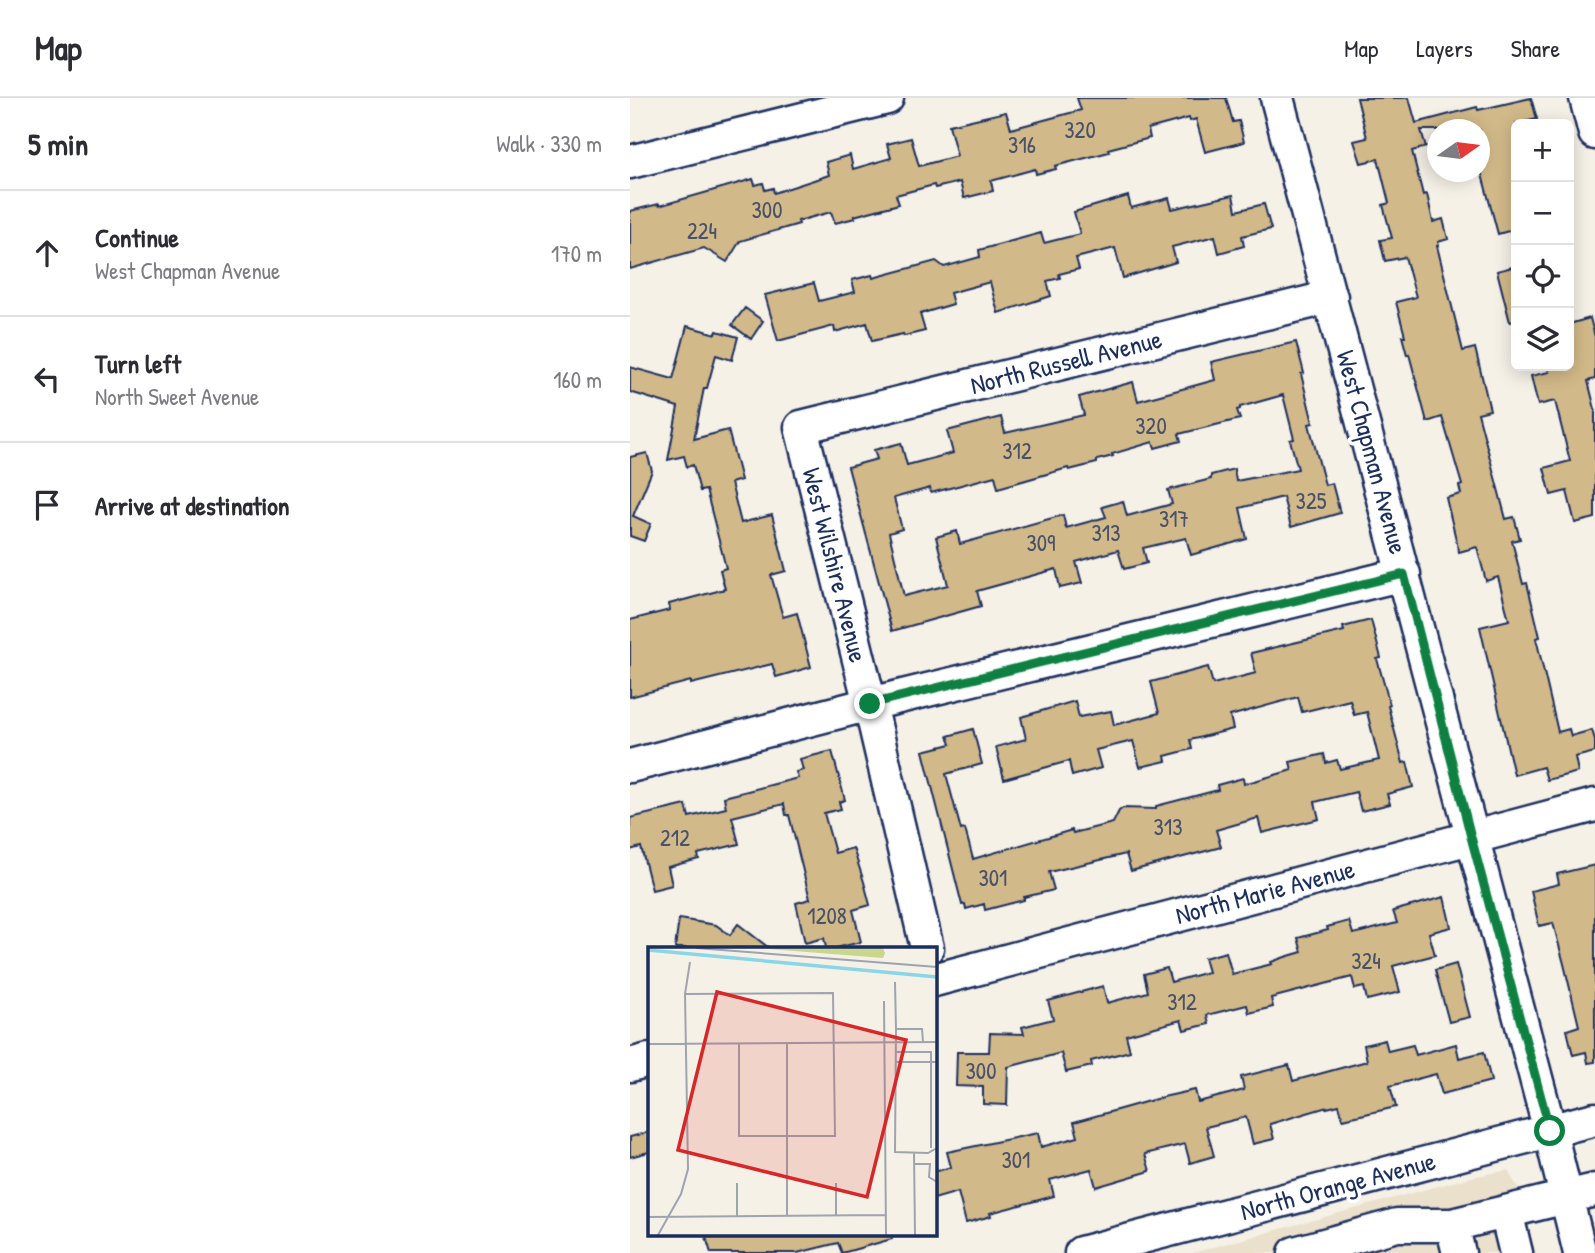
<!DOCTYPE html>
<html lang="en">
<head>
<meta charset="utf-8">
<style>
	:root { --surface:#fff; --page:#f2f2f3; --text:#2b2b33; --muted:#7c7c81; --line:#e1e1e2 }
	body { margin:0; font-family:"Patrick Hand",sans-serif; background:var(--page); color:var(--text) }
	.controls { position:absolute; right:21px; top:21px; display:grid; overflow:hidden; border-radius:10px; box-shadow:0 4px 18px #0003 }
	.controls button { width:63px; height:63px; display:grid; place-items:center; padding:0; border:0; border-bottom:2px solid var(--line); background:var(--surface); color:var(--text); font:35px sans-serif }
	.compass { position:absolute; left:797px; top:21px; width:63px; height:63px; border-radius:50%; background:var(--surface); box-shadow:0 4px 18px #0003; rotate:76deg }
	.stop { position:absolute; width:21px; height:21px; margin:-16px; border:5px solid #0b8043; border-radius:50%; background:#fff }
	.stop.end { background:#0b8043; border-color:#fff; box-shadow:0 2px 7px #0008 }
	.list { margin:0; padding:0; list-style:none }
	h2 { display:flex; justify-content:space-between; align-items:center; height:91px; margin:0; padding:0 28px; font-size:30px }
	h2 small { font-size:23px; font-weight:400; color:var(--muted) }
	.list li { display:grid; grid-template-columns:46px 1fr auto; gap:21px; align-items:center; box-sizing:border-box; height:126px; padding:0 28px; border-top:2px solid var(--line) }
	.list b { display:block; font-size:26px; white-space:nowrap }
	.list p { margin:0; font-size:23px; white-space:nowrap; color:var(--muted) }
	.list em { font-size:23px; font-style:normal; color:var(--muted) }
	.icon { flex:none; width:38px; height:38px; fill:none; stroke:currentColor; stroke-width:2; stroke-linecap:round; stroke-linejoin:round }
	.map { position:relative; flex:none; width:965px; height:1155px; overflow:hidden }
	header { display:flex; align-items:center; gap:42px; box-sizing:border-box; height:98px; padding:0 35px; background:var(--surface); border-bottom:2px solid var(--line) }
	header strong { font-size:33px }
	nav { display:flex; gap:38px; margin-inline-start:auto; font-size:24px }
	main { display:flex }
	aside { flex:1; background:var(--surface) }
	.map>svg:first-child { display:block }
	.built { fill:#ebe0cb }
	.building { fill:#d2b989; stroke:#1b2f5e; stroke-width:2; fill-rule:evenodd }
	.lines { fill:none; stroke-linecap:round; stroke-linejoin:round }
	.minor-casing { stroke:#1b2f5e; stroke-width:37 }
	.minor { stroke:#fff; stroke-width:32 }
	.route { stroke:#0b8043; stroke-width:9 }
	.labels { text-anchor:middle; stroke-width:7; stroke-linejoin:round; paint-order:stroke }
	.number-label { font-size:23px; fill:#495269 }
	.street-label { font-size:26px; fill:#1b2f5e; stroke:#fff }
	.inset-river { fill:none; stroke:#89d6e9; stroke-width:3.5 }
	.inset-road { fill:none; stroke:#9ea3b0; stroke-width:2 }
	.view { fill:#d62828; fill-opacity:0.15; stroke:#d62828; stroke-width:3.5 }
	.inset-edge { fill:none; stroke:#1b2f5e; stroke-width:3.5 }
</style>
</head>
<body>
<header>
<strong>Map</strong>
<nav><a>Map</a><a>Layers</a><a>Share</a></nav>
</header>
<main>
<aside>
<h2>5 min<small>Walk · 330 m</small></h2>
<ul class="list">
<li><svg class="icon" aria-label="ahead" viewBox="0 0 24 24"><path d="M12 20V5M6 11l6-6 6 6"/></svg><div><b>Continue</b><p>West Chapman Avenue</p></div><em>170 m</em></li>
<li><svg class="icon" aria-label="left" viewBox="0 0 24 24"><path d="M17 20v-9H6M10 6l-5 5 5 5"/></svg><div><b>Turn left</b><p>North Sweet Avenue</p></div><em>160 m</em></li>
<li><svg class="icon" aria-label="arrive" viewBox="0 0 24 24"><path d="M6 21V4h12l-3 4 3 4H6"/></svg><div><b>Arrive at destination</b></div></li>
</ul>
</aside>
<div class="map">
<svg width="965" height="1155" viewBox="0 0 965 1155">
	<rect width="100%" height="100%" fill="#f6f1e7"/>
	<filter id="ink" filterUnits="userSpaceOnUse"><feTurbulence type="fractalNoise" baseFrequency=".0143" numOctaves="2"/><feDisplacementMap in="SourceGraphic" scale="14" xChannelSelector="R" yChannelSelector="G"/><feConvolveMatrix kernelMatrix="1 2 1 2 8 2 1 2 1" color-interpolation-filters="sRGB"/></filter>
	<g filter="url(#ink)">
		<path class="built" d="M 878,1072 L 888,1090 L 906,1155 L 562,1155 L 841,1079 Z"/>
		<path class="building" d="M 447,0 L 596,0 L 603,24 L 609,23 L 614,44 L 575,54 L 566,21 L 560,23 L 559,20 L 518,31 L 520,40 L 478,51 L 479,54 L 425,68 L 426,71 L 406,76 L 405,71 L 361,83 L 363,93 L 334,100 L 330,84 L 305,90 L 304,87 L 266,97 L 269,106 L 224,118 L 225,120 L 205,125 L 201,114 L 168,123 L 169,126 L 110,143 L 97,164 L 74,150 L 0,171 L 0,113 L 29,106 L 29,108 L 123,81 L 125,87 L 133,85 L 135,92 L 143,90 L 144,95 L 199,77 L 196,64 L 220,57 L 223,71 L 261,60 L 257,46 L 281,40 L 289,68 L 327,58 L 319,27 L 376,14 L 381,31 L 451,12 Z
			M 727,0 L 779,0 L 786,25 L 847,9 L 848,12 L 901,0 L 907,21 L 886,26 L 886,131 L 868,136 L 850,69 L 850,32 L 791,32 L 796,49 L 782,53 L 793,97 L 797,96 L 803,124 L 813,121 L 818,141 L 808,144 L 809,148 L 807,148 L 833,253 L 845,250 L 860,312 L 848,315 L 876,421 L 884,419 L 890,441 L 882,443 L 893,486 L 897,485 L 910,539 L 906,540 L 928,634 L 939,631 L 941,638 L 962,632 L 965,642 L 965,654 L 945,659 L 948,674 L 917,682 L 913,669 L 884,677 L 850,529 L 879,522 L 868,479 L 856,483 L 847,449 L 829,454 L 816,400 L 831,396 L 829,388 L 832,387 L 812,319 L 797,324 L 779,256 L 777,257 L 772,238 L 775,238 L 766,204 L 786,199 L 775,159 L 755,163 L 750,142 L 762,140 L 753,107 L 759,105 L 748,61 L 731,65 L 724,43 L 737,40 Z
			M 603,97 L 606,113 L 634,106 L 641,131 L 612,138 L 614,148 L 589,155 L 585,138 L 542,149 L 546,164 L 493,180 L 485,150 L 446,160 L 449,171 L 429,176 L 430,180 L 417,183 L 421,198 L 368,215 L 360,184 L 320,195 L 323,206 L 290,216 L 295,233 L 274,238 L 273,236 L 242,243 L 237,225 L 205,234 L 204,228 L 148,243 L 135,197 L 184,185 L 189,203 L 225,194 L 222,182 L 242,177 L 243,180 L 306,163 L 314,169 L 350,159 L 349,152 L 411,135 L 414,145 L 450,136 L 444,114 L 498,98 L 501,110 L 539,100 L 542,111 Z
			M 886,168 L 886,223 L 880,224 L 867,173 Z
			M 115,210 L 133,223 L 121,241 L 102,227 Z
			M 960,220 L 965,239 L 965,281 L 958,283 L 965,311 L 965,420 L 945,425 L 937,393 L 921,397 L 914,370 L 940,363 L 925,303 L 908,307 L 901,278 L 919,274 L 918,270 L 939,268 L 939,226 Z
			M 57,228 L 86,236 L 87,233 L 108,239 L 102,262 L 86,257 L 77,290 L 74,290 L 64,341 L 98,332 L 111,382 L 101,385 L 111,425 L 142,417 L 156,473 L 141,477 L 153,519 L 167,515 L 181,569 L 146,579 L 142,566 L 61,586 L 61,583 L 0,599 L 0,522 L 40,512 L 39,506 L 95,491 L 90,472 L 96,470 L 76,392 L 70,393 L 63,367 L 57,369 L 54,358 L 38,362 L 48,309 L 0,294 L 0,269 L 43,281 Z
			M 666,244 L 674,275 L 671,276 L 683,325 L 679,326 L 695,387 L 702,385 L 710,415 L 661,429 L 653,399 L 610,410 L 617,441 L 561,457 L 556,440 L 513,450 L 517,465 L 494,471 L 488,452 L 446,464 L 452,485 L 430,490 L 426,471 L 347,493 L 351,508 L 262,533 L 218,369 L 247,361 L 244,352 L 271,345 L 277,367 L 323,355 L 317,333 L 371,319 L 375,335 L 454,317 L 449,299 L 503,284 L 508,303 L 585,282 L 581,264 ZM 653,297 L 664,341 L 660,342 L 668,371 L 606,383 L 604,371 L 581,377 L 581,381 L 538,392 L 542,406 L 497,418 L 493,403 L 472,409 L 476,419 L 436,430 L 433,417 L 330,446 L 327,433 L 306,439 L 318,487 L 274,498 L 259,435 L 272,431 L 264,400 L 300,390 L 301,395 L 365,378 L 368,390 L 438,370 L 439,372 L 467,365 L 467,362 L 483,358 L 482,356 L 523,344 L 525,350 L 551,343 L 549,336 L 610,321 L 607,312 L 610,311 L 610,309 Z
			M 17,355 L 22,373 L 3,418 L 21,426 L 14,443 L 0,438 L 0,359 Z
			M 741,522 L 751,560 L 747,561 L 760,607 L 758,608 L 773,665 L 777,664 L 783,689 L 757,696 L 760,706 L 731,713 L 726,694 L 685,704 L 689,721 L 632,735 L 628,720 L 586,732 L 591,749 L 501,773 L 496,756 L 419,774 L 424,792 L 394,799 L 394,802 L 355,812 L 354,806 L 336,811 L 335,806 L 332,807 L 293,653 L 321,646 L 318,638 L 343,631 L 352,666 L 316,676 L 331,732 L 335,731 L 343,761 L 442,732 L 443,735 L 483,725 L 489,713 L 493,710 L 526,711 L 526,708 L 588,692 L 587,687 L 613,680 L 614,686 L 662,672 L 660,664 L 694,656 L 696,665 L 707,662 L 710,671 L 749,662 L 737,614 L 724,617 L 720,602 L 672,614 L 668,599 L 600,618 L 603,631 L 560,642 L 562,651 L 535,658 L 536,663 L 510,669 L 503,643 L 466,652 L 471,670 L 442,678 L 439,663 L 374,681 L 366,649 L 396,641 L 391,619 L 445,603 L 449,619 L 481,613 L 484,627 L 529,615 L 521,584 L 578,569 L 583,586 L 626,575 L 621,555 L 714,533 L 713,529 Z
			M 202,653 L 215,702 L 209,704 L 211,711 L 194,715 L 205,755 L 223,750 L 234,784 L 240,807 L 223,812 L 231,844 L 206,850 L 196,850 L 194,840 L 175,845 L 166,805 L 180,801 L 159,717 L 156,717 L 154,706 L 102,719 L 109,746 L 68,756 L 69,761 L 38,769 L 42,787 L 22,792 L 11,749 L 0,752 L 0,720 L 56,707 L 59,719 L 96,710 L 94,699 L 168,680 L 166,674 L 173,672 L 170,661 Z
			M 965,767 L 965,964 L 958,965 L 956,954 L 943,957 L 937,932 L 949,928 L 934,866 L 923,825 L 909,828 L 901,793 L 929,786 L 927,776 Z
			M 814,799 L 821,829 L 799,835 L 805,857 L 763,868 L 770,894 L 737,902 L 734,889 L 725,891 L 722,879 L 641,900 L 643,909 L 619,915 L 617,907 L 577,917 L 579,926 L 554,932 L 551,922 L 496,937 L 500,953 L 461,963 L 462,968 L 436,974 L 431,955 L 378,969 L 377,1007 L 353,1006 L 353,989 L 326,988 L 327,954 L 359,954 L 360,935 L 394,936 L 392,929 L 423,921 L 418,903 L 473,888 L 477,905 L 518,894 L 514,876 L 537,870 L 541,884 L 578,874 L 574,860 L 596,854 L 602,876 L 642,866 L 641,864 L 655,859 L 672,854 L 668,840 L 698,832 L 697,829 L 719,823 L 723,836 L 767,825 L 763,813 Z
			M 49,821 L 86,827 L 100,837 L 108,826 L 139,850 L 45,850 Z
			M 826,866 L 840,919 L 819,924 L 805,872 Z
			M 755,942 L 758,953 L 783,947 L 786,957 L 826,946 L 829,960 L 854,954 L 861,983 L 812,996 L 806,976 L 760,988 L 766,1009 L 713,1021 L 709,1007 L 697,1010 L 697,1009 L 640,1026 L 644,1041 L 623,1046 L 616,1019 L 576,1029 L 584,1058 L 560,1065 L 555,1046 L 515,1056 L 520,1073 L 466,1089 L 461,1071 L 420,1082 L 424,1098 L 360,1115 L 361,1118 L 336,1125 L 328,1094 L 304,1101 L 304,1074 L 321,1069 L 317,1054 L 408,1035 L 411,1049 L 448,1039 L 444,1024 L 533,999 L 565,992 L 568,1004 L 614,992 L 611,979 L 659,967 L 663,983 L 737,963 L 734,947 Z
			M 19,1034 L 19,1054 L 0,1059 L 0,1039 Z
			M 75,1136 L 261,1136 L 262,1141 L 212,1155 L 208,1145 L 167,1155 L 81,1155 Z"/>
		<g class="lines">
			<g class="minor-casing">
				<path id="minor" d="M 647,0 L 920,1033 L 950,1155
					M 956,0 L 965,35
					M 0,64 L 257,0
					M 0,668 L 240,606 L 774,476
					M 297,850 L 240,606 L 171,329 L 701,199
					M 304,882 L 965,707
					M 0,967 L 19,962
					M 876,1114 L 886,1155
					M 822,1127 L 829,1155
					M 451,1155 L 965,1021
					M 665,1155 L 767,1127 L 822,1127 L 965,1092"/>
			</g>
			<use href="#minor" class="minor"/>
		</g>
	</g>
	<g class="lines" filter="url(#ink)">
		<path class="route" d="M 240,606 L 774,476 L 841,739 L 920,1033"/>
	</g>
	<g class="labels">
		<g class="number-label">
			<text x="450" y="40">320</text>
			<text x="392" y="55">316</text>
			<text x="137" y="120">300</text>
			<text x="72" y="141">224</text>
			<text x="521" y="336">320</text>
			<text x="387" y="361">312</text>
			<text x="681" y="411">325</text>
			<text x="544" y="429">317</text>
			<text x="476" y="443">313</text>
			<text x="411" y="453">309</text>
			<text x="538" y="737">313</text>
			<text x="45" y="748">212</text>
			<text x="363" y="788">301</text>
			<text x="197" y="826">1208</text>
			<text x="736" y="871">324</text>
			<text x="552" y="912">312</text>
			<text x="351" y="981">300</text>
			<text x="386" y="1070">301</text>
		</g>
		<g class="street-label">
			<text transform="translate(436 264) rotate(-14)" y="9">North Russell Avenue</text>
			<text transform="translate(742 354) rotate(75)" y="9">West Chapman Avenue</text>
			<text transform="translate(205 467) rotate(76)" y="9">West Wilshire Avenue</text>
			<text transform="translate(635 794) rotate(-15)" y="9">North Marie Avenue</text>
			<text transform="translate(708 1088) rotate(-15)" y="9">North Orange Avenue</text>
		</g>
	</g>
	<g transform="translate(18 849)">
		<rect width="289" height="289" fill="#f6f1e7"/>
		<path d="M 108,1 L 235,1 L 237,6 L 235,11 Z" fill="#c8d78b"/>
		<path class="inset-river" d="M 0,3 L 289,30"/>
		<path class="inset-road" d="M 48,1 L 289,20M 247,35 L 248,82M 37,47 L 185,46 L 187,189 L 91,189 L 91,97M 236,54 L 238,288M 275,95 L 274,82 L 248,82 L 247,205 L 280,206 L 289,201M 0,97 L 289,95M 248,105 L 283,105 L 283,201M 248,115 L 289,115M 266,206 L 267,288M 266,217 L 282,217 L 281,230 L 289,235M 89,236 L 89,269M 188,236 L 188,268M 139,269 L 139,96M 0,270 L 238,268M 10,288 L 33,247 L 40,222 L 37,47 L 42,15"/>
		<path class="view" d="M 69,45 L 258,93 L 219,250 L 30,203 Z"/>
		<rect width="289" height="289" class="inset-edge"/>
	</g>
</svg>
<div class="controls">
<button>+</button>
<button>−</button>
<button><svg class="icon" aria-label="locate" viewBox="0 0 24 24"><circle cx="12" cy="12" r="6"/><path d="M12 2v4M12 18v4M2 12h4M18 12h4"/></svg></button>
<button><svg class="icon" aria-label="layers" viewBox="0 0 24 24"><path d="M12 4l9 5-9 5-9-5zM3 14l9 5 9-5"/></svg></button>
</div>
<svg class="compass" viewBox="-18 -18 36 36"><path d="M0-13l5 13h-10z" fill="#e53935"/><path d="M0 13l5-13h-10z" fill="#7c7c81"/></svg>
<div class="stop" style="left:920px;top:1033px"></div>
<div class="stop end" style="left:240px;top:606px"></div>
</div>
</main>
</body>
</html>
